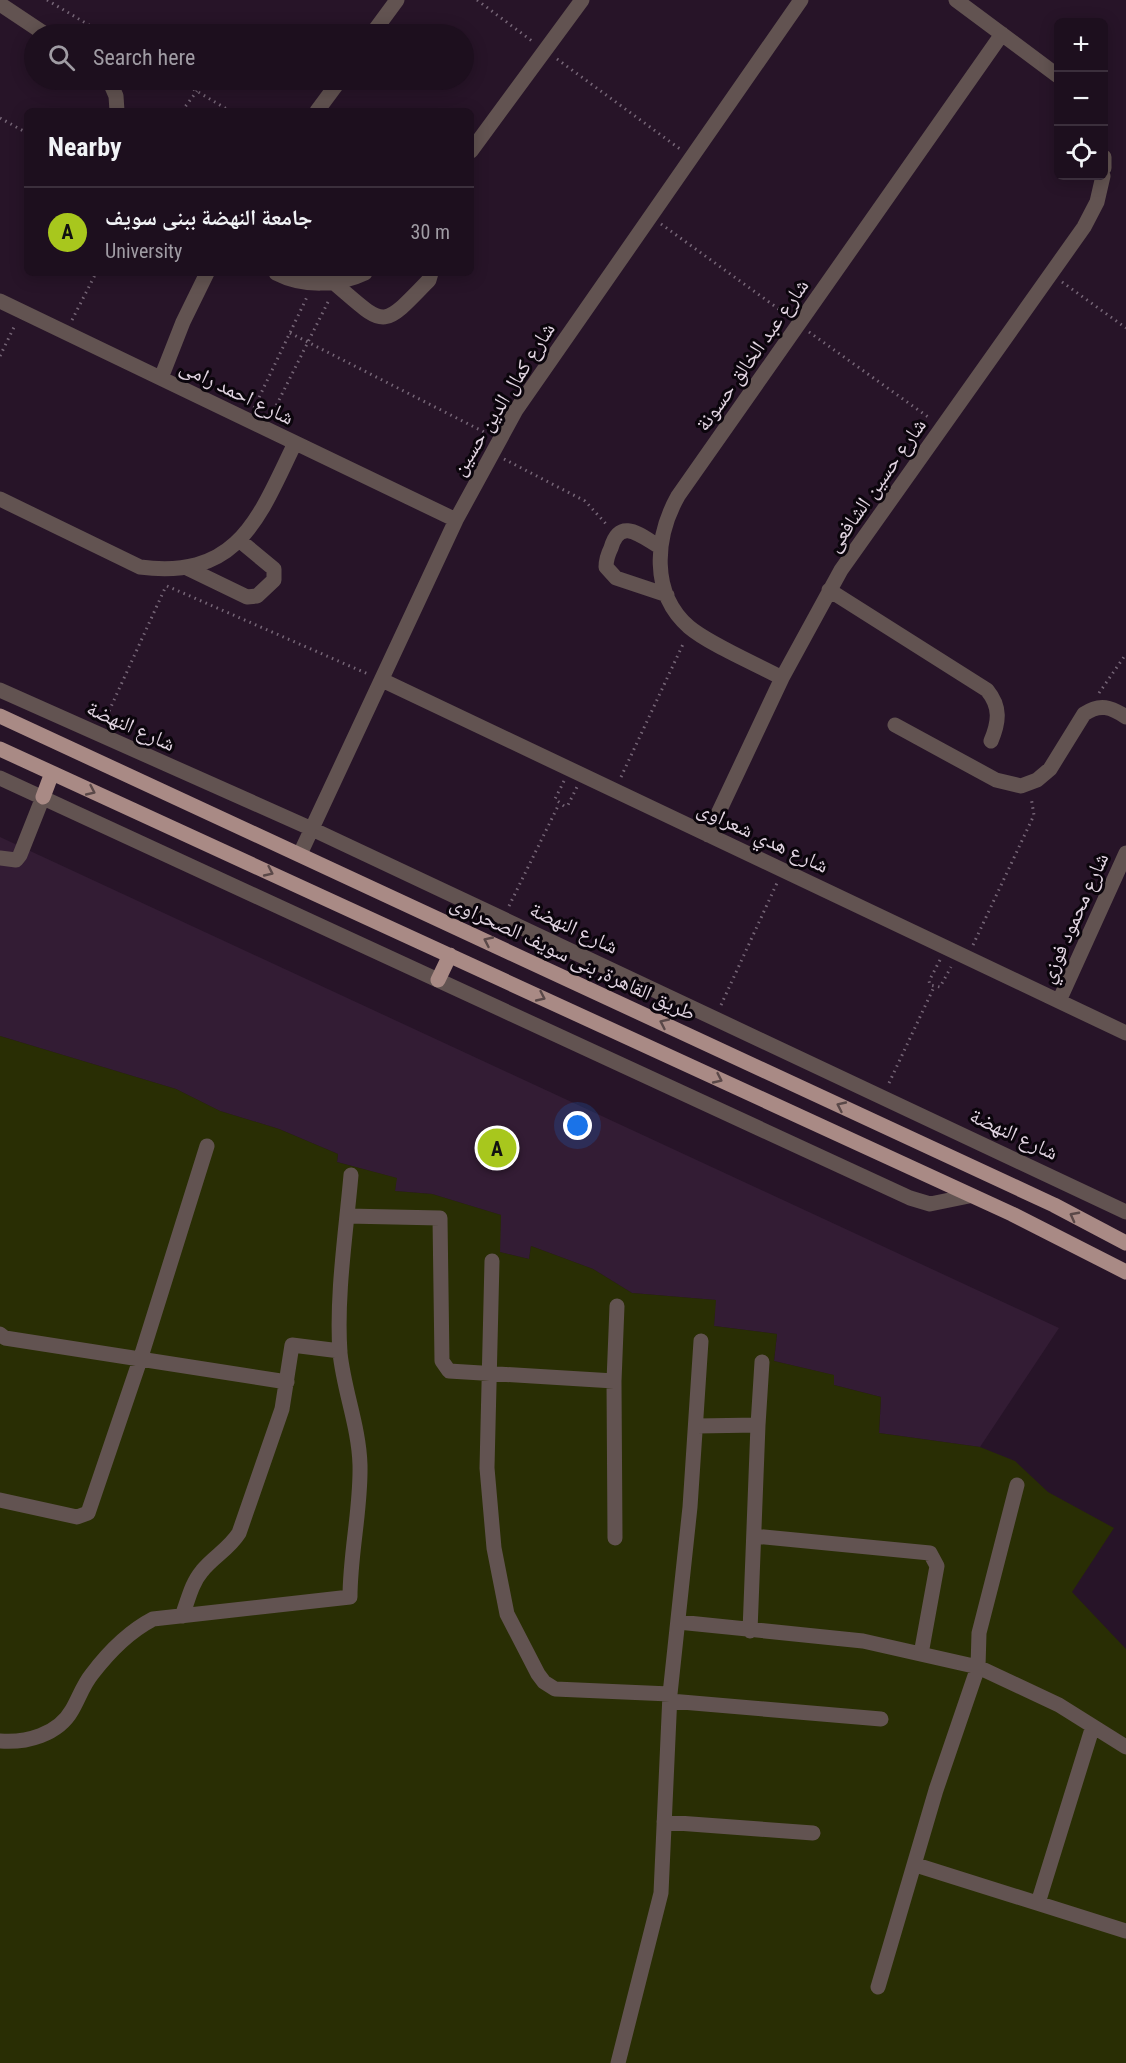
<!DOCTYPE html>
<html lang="en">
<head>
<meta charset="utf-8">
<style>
	:root { --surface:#1d0f1e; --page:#2a1d2b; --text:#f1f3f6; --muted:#a09ca4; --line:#3b2f3c; --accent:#a8c71d }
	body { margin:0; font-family:"Roboto Condensed","Noto Naskh Arabic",sans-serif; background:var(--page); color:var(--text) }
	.controls { position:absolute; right:18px; top:18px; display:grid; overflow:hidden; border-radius:9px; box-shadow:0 3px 15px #0003 }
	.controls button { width:54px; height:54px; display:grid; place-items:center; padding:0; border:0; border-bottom:2px solid var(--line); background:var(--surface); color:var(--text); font:30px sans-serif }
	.you { position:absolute; left:578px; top:1126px; width:21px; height:21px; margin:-15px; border:4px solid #fff; border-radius:50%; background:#1a73e8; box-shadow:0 0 0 9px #1a73e833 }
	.badge { display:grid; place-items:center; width:39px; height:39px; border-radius:50%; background:var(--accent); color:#111; font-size:20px; font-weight:700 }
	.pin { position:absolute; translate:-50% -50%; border:3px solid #fff; box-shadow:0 2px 6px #0006 }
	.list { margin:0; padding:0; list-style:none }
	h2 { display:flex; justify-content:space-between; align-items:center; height:78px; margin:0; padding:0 24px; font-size:26px }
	h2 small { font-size:20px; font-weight:400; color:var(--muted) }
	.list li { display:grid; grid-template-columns:39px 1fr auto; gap:18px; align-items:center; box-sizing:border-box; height:90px; padding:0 24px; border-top:2px solid var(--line) }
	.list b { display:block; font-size:22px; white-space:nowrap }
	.list p { margin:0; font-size:20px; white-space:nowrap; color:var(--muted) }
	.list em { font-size:20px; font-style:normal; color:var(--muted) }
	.icon { flex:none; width:33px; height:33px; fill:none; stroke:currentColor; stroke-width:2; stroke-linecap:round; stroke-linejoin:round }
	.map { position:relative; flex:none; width:1126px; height:2063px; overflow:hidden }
	.search { position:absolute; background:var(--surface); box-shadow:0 3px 15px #0003; left:24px; top:24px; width:450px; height:66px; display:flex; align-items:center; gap:15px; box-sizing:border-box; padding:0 21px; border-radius:33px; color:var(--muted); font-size:22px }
	.panel { position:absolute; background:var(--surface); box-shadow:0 3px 15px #0003; left:24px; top:108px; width:450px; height:168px; border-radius:9px }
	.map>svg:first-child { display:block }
	.built { fill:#331c34 }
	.green { fill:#292e04 }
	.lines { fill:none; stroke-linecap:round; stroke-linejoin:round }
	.path { stroke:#766677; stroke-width:3; stroke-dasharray:1.5 4.5; stroke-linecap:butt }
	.minor { stroke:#625351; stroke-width:15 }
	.major { stroke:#a98a85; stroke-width:15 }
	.oneway { stroke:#5a4848 }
	.labels { text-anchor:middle; stroke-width:6; stroke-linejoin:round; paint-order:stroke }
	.street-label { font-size:21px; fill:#e2d5e2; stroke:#0b050c }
</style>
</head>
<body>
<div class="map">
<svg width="1126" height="2063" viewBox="0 0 1126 2063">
	<rect width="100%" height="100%" fill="#271428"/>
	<path class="built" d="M 0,837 L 1059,1328 L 980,1447 L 879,1433 L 881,1397 L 834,1385 L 833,1375 L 774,1361 L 777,1334 L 714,1326 L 715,1300 L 632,1293 L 593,1269 L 531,1246 L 529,1259 L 499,1252 L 501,1215 L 432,1194 L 395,1191 L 396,1178 L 337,1162 L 338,1154 L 279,1129 L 220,1111 L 176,1089 L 0,1036 Z"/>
	<path class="green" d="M 0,1036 L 176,1089 L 220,1111 L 279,1129 L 338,1154 L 337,1162 L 397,1178 L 395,1191 L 432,1194 L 501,1215 L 500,1252 L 529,1259 L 531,1246 L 593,1269 L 632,1293 L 716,1300 L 714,1326 L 777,1334 L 774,1361 L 834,1375 L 834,1385 L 881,1397 L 879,1433 L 980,1447 L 1015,1461 L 1048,1492 L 1114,1528 L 1072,1592 L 1126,1649 L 1126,2063 L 0,2063 Z"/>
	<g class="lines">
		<path class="path" d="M 47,0 L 104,34
			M 477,0 L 532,41
			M 557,59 L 680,149
			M 178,80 L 230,111
			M 182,111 L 197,91
			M 0,118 L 27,133
			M 661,224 L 787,315
			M 1062,282 L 1126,328
			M 72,320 L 96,273
			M 809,332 L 931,419
			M 290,333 L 486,433
			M 0,356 L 15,325
			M 254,408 L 307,297
			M 271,416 L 330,298
			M 504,459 L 585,501 L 608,526
			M 167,586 L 368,674
			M 1099,693 L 1126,654
			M 104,722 L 166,586
			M 621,777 L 684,642
			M 564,781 L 555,799 L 564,806 L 568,805 L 577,787
			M 509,906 L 559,804
			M 973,945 L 1034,815 L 1031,797
			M 940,960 L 929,981 L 930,985 L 940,987 L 951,967
			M 721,1005 L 777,883
			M 889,1083 L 934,987"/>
		<path class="minor" d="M 956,0 L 1058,76
			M 0,4 L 45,34
			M 372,34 L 397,0
			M 109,80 L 116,96 L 117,111
			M 317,111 L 340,80
			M 471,151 L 582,0
			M 1104,157 L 1104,168
			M 276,273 C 303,287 338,286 365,273
			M 333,282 C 386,327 380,331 429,280 L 431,273
			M 0,301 L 456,520
			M 161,378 L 183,322 L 207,273
			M 0,499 L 140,567 C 239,580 259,517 295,443
			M 660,547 C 641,536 620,516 611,548 C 608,554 606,560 606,567 L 616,578 L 667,595
			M 185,567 L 247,597 L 257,596 L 274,580 L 274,569 L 239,540
			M 829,590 L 987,690 C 1001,707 999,722 991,741
			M 782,678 C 756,664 709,644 689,627 C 650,593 655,537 678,496 L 1002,34
			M 382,680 L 1126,1033
			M 0,690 L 312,829 L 1126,1212
			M 895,725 L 996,780 L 1021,786 L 1037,780 L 1050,769 L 1084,714 C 1100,703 1111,707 1126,717
			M 0,778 L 910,1198 L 930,1204 L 969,1196
			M 708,835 L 782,678 L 841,570 L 1084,227 L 1097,202 L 1103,176
			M 300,854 L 456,520 L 516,410 L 801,0
			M 0,858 L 16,860 L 20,855 L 43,797
			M 1059,1001 L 1126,853
			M 347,1216 L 440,1218 L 442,1361 L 449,1371 L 614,1381 L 617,1306
			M 492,1261 L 487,1468 L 494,1548 L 507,1614 L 538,1674 L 544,1682 L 555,1689 L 670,1694
			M 0,1334 L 5,1338 L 287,1382
			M 614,1381 L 615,1538
			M 697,1426 L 758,1425 L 762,1362
			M 0,1500 L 77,1517 L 88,1513 L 140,1360 L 207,1146
			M 754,1536 L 930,1553 L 937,1566 L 921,1654
			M 182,1616 C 188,1601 191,1584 202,1571 C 213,1557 229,1549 239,1533 L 282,1409 L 292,1345 L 340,1351
			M 678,1622 L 863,1641 L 978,1667 L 1059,1705 L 1126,1747
			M 750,1631 L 758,1425
			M 670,1701 L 881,1719
			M 0,1741 C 26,1743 58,1735 72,1710 C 79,1698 83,1685 92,1674 C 108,1653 130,1631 153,1619 L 350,1597 C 350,1553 361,1509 360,1465 C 359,1427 344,1391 340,1353 C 336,1296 346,1232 351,1175
			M 664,1822 L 813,1833
			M 916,1865 L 1126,1931
			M 1038,1903 L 1092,1729
			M 878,1987 L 936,1790 L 978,1667 L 979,1633 L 1017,1485
			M 618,2063 L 661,1893 L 670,1694 L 690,1507 L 701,1341"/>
		<path class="major" d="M 0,716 L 1054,1205 L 1126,1243
			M 0,749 L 1012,1214 L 1126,1272
			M 43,797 L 52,773
			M 438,980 L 450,955"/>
	</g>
	<defs><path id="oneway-chevron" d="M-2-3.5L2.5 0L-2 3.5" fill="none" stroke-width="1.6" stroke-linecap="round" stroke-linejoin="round" transform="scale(1.5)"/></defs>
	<g class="oneway">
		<use href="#oneway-chevron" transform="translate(91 791) rotate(25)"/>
		<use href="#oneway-chevron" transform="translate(269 872) rotate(25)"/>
		<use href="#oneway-chevron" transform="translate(488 941) rotate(-155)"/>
		<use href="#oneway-chevron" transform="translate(541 997) rotate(25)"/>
		<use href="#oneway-chevron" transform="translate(664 1023) rotate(-155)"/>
		<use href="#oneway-chevron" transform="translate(718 1079) rotate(25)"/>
		<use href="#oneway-chevron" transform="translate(841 1106) rotate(-155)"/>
		<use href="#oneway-chevron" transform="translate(1074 1216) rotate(-152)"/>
	</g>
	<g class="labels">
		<g class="street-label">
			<text transform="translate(752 355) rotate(-55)" y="7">شارع عبد الخالق حسونة</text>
			<text transform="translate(237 392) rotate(26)" y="7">شارع احمد رامى</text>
			<text transform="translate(503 399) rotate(-58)" y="7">شارع كمال الدين حسين</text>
			<text transform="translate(876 485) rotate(-55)" y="7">شارع حسين الشافعى</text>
			<text transform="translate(131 726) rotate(24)" y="7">شارع النهضة</text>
			<text transform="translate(763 837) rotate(25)" y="7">شارع هدي شعراوى</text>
			<text transform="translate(1074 918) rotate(-66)" y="7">شارع محمود فوزي</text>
			<text transform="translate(574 928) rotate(25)" y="7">شارع النهضة</text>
			<text transform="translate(573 958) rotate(25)" y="7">طريق القاهرة, بنى سويف الصحراوى</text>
			<text transform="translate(1014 1134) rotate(25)" y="7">شارع النهضة</text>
		</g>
	</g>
</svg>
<div class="controls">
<button>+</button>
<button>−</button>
<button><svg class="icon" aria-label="locate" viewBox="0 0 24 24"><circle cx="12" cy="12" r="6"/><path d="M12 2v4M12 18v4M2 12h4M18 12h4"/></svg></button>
</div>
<div class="you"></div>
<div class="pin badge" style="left:497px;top:1148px">A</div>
<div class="search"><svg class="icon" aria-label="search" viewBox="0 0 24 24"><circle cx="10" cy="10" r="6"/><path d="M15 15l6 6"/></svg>Search here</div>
<section class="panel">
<h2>Nearby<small></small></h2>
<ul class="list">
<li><span class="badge">A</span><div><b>جامعة النهضة ببنى سويف</b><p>University</p></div><em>30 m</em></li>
</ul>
</section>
</div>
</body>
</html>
